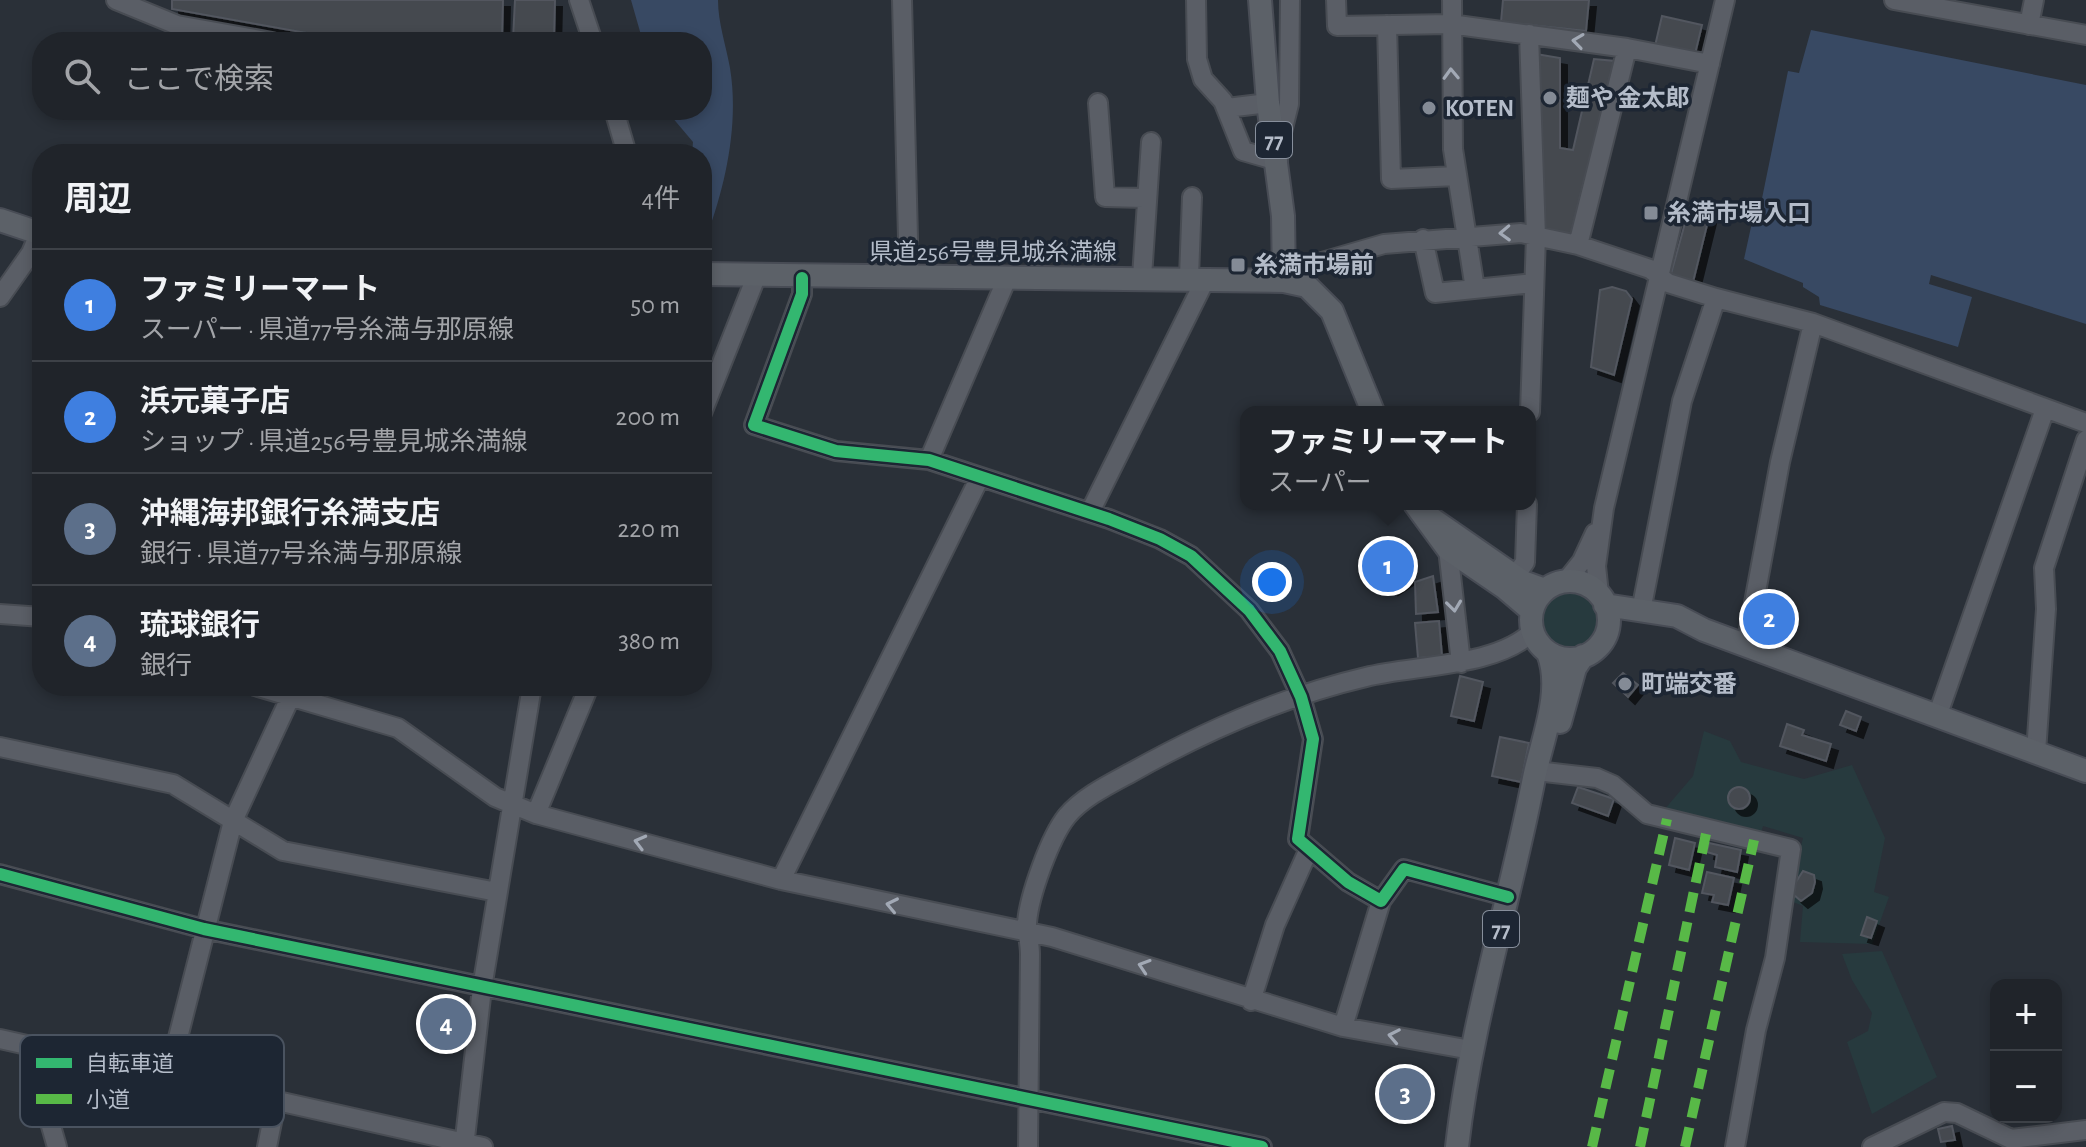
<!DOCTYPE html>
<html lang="ja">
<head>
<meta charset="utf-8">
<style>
	:root { --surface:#20242a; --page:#2d3036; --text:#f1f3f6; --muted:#a2a4a8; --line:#3d4147; --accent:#b45309 }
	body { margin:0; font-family:"Alegreya Sans","Noto Sans JP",sans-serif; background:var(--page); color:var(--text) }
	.controls { position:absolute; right:24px; bottom:24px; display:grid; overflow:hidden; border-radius:16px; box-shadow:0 4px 12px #0003 }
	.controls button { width:72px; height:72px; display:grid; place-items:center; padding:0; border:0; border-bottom:2px solid var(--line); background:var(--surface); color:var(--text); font:40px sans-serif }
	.you { position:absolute; left:1272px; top:582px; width:28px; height:28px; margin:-20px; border:6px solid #fff; border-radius:50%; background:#1a73e8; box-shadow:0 0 0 12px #1a73e833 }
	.badge { display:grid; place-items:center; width:52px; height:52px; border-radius:50%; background:var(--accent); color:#fff; font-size:26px; font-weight:700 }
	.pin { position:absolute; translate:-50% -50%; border:4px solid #fff; box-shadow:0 2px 8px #0006 }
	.popup { position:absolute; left:1240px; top:406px; width:296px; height:104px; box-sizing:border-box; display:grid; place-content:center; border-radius:16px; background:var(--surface); filter:drop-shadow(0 2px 6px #0005); font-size:26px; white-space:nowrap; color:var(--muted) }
	.popup b { font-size:30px; color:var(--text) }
	.popup::after { content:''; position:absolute; left:50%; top:100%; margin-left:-16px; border:16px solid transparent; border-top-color:var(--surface) }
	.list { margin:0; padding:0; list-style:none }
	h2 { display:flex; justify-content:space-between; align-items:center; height:104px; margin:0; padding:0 32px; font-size:34px }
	h2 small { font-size:26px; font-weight:400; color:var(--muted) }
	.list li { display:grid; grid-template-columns:52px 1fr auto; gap:24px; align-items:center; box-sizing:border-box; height:112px; padding:0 32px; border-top:2px solid var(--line) }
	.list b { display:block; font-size:30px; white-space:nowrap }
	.list p { margin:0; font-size:26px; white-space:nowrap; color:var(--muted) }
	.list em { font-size:26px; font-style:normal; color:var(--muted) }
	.icon { flex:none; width:44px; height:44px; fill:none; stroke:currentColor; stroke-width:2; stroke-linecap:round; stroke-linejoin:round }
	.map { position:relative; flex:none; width:2086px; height:1147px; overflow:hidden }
	.search { position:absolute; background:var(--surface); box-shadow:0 4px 12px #0003; left:32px; top:32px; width:680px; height:88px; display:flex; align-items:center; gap:20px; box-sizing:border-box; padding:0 28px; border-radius:32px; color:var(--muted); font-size:30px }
	.panel { position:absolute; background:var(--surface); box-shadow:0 4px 12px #0003; left:32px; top:144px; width:680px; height:552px; border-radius:32px }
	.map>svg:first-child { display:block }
	.green { fill:#273a3e }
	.water { fill:#384963 }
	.building { fill:#444950; stroke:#52575f; stroke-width:2; filter:url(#shadow) }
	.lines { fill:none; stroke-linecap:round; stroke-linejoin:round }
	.minor-casing { stroke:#484c53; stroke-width:22 }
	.major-casing { stroke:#484c55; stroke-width:26 }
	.minor { stroke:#5a5e66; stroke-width:18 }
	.major { stroke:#5c6168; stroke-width:22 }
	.quiet { stroke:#58b947; stroke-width:10; stroke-dasharray:20 10; stroke-linecap:butt }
	.cycleway-casing { stroke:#1d2633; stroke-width:17 }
	.cycleway { stroke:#33b770; stroke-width:12 }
	.oneway { stroke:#a2a9b5 }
	.poi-dot { fill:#848b96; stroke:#1d2633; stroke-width:3 }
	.labels { text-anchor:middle; stroke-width:7; stroke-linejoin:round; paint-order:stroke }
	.shield { fill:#1d2633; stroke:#878f9c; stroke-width:2 }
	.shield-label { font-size:22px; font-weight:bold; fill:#b4bcc9 }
	.poi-label { font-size:24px; font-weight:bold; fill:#b4bcc9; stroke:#1d2633; text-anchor:start }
	.street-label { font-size:24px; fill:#b4bcc9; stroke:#1d2633 }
	.key { fill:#1d2633; stroke:#4a5360; stroke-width:2 }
	.key-label { font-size:22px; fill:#b4bcc9 }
</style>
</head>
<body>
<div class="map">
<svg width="2086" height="1147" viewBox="0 0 2086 1147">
	<defs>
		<filter id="shadow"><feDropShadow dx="7" dy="7" stdDeviation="0" flood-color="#0009"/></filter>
	</defs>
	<rect width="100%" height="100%" fill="#2a3038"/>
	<path class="green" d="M1538 619a32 32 0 1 1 64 0a32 32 0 1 1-64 0Z
		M 1704,731 L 1730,741 L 1741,762 L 1804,779 L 1852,765 L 1885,838 L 1874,892 L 1889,897 L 1872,944 L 1800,942 L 1803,906 L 1788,900 L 1803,838 L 1763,826 L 1760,835 L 1664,810 L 1693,776 Z
		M 1882,951 L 1937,1077 L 1872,1114 L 1847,1042 L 1868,1031 L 1872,1013 L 1852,980 L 1842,954 Z"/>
	<path class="water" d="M 631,0 L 718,0 C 718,23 726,45 730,68 C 739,123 726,184 707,235 L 702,235 L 702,154 L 692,154 L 693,142 L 666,110 L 702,110 L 702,42 L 643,42 Z
		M 1811,30 L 2086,85 L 2086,324 L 1931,275 L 1929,284 L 1972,297 L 1958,347 L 1820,305 L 1819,297 L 1803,287 L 1803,283 L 1744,259 L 1751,227 L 1758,218 L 1788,71 L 1799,73 Z"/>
	<path class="building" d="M 172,0 L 503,0 L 502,42 L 357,42 L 172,9 Z
		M 515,0 L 555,0 L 554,41 L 513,40 Z
		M 1503,0 L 1589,0 L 1586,31 L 1501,22 Z
		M 1662,16 L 1702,25 L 1695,54 L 1655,46 Z
		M 1536,54 L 1560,58 L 1560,148 L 1573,150 L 1594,59 L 1615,61 L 1576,239 L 1543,231 Z
		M 1695,212 L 1709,217 L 1692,286 L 1669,281 L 1687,216 L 1694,216 Z
		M 1612,287 L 1626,291 L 1632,299 L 1614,375 L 1591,367 L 1600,290 Z
		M 1386,544 L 1408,577 L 1391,588 L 1369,555 Z
		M 1433,576 L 1438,612 L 1416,614 L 1415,582 Z
		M 1772,605 L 1782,608 L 1775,631 L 1756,627 L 1762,610 L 1770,610 Z
		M 1439,621 L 1442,656 L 1418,658 L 1415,623 Z
		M 1623,673 L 1638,685 L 1628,697 L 1613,683 Z
		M 1460,676 L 1483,682 L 1474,721 L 1451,716 Z
		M 1846,711 L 1861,717 L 1856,731 L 1840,725 Z
		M 1787,724 L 1804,730 L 1802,735 L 1831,744 L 1826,761 L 1780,746 Z
		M 1500,737 L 1529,743 L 1521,782 L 1492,776 Z
		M1728 798a11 11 0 1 1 22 0a11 11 0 1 1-22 0Z
		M 1578,787 L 1614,799 L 1608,816 L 1572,803 Z
		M 1675,838 L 1695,843 L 1689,870 L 1669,865 Z
		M 1709,843 L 1741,850 L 1737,872 L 1715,867 L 1717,855 L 1707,852 Z
		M 1803,871 L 1814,875 L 1815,882 L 1812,893 L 1801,901 L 1794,895 L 1794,885 Z
		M 1707,872 L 1734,878 L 1728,905 L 1712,902 L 1714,895 L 1702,893 Z
		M 1867,917 L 1877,921 L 1871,938 L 1861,935 Z
		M 1952,1126 L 1955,1140 L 1941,1142 L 1938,1129 Z"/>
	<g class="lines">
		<g class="minor-casing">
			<path id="minor" d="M 116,0 L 177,25 L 272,42
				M 579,0 L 593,42
				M 902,0 L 909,278
				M 1196,0 L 1197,59 L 1203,79 L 1223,101 L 1243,151 L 1278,161
				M 1336,0 L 1337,26 L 1450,24 L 1627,48 L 1710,64
				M 1452,0 L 1453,149 L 1475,289
				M 1894,0 L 2086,35
				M 1387,25 L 1391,179 L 1457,176
				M 2029,25 L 2034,0
				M 1529,34 L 1536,236 L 1530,412
				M 1098,103 L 1105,197 L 1144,198
				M 1227,108 L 1268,103
				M 614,110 L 627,154
				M 1277,152 L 1289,104 L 1290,0
				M 1423,239 L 1435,293 L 1534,283
				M 1578,245 L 1627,48
				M 1142,277 L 1151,142
				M 1189,277 L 1192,197
				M 802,278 L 802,294 L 754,425 L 836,451 L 929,460 L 1109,519 L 1160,539 L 1191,556 L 1249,610 L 1280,651 L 1301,697 L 1313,739 L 1298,839 L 1348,882 L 1381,901 L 1404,869 L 1508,897
				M 1291,282 L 1315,264 L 1384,244 L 1521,233 L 1578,245 L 1650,269 L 1668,283 L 1716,298 L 1813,323 L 2086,423
				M 0,297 L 31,253 L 39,234
				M 702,413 L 756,277
				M 929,460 L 1008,276
				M 1090,512 L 1206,278
				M 1448,549 L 1461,663
				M 1515,576 L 1525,562 L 1527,504
				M 1566,581 L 1582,561 L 1595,533
				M 1599,594 L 1596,566 L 1604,508 L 1725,0
				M 1641,611 L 1682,401 L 1716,298
				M 0,614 L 42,617
				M 1746,646 L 1780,462 L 1813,323
				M 255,686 L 398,728 L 495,797 L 536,814 L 781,880 L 1052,937 L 1343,1027 L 1471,1050
				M 1938,714 L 2045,409
				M 0,747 L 173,784 L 283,851 L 497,892
				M 2036,752 L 2046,609 L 2044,568 L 2086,440
				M 1545,772 L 1597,778 L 1613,785 L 1647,814 L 1791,849 L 1775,958 L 1756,1030 L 1735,1147
				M 536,814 L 589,686
				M 0,874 L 204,929 L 1262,1147
				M 781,880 L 980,477
				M 1251,1001 L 1275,925 L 1309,849
				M 1343,1027 L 1381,901
				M 0,1039 L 483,1147
				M 168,1077 L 233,821 L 290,698
				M 57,1147 L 49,1119 L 64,1054
				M 267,1147 L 276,1102
				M 464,1147 L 482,988 L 532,686
				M 1028,1147 C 1029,1083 1029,1018 1030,954 C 1030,944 1027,933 1027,923 C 1029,896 1050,837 1067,816 C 1083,797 1110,784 1132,772 C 1205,731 1285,696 1366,677 C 1414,665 1498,667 1533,631
				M 1872,1147 L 1944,1112 L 1957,1113 L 2011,1139 L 2086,1130"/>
		</g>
		<g class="major-casing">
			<path id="major" d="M 1260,0 L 1268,103 L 1283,216 L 1284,281
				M 0,220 L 42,234
				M 702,274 L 1284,281 L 1307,286 L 1332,311 L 1373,412
				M 1415,504 L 1448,549 L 1505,588 L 1532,611
				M 1432,519 L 1523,582 L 1545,590
				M1531 620a39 39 0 1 1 78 0a39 39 0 1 1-78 0Z
				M 1605,605 L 1677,616 L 1704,630 L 2086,771
				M 1560,722 L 1575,668 L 1583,656
				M 1457,1147 C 1471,1022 1510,901 1534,778 C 1542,739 1563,691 1548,653"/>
		</g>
		<use href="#minor" class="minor"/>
		<use href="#major" class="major"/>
		<path class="quiet" d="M 1592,1147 L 1667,819
			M 1640,1147 L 1707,829
			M 1685,1147 L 1754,840"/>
		<g class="cycleway-casing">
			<path id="cycleway" d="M 802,278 L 802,294 L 754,425 L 836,451 L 929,460 L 1109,519 L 1160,539 L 1191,556 L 1249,610 L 1280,651 L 1301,697 L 1313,739 L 1298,839 L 1348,882 L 1381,901 L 1404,869 L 1508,897
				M 0,874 L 204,929 L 1262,1147"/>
		</g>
		<use href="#cycleway" class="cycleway"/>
	</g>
	<defs><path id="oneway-chevron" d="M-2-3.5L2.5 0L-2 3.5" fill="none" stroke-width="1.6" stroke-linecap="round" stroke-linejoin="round" transform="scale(2)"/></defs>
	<g class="oneway">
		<use href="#oneway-chevron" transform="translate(1578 41) rotate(-172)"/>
		<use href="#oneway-chevron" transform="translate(1451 74) rotate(-92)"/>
		<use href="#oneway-chevron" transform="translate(1505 233) rotate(178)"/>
		<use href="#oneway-chevron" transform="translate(1454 606) rotate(83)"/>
		<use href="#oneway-chevron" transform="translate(640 842) rotate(-165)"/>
		<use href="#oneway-chevron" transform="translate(892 905) rotate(-168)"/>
		<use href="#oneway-chevron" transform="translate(1144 966) rotate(-162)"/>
		<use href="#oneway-chevron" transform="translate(1394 1036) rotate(-169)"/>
	</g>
	<g class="poi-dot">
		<circle cx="1550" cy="98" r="8"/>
		<circle cx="1429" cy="108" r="8"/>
		<rect x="1643" y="205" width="16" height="16" rx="4"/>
		<rect x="1230" y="257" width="16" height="16" rx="4"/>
		<circle cx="1625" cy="684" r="8"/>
	</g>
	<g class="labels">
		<g class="shield">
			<rect x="1256" y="122" width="36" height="36" rx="6"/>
			<rect x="1483" y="911" width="36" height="36" rx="6"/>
		</g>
		<g class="shield-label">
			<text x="1274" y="148">77</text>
			<text x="1501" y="937">77</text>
		</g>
		<g class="poi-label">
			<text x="1566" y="106">麺や 金太郎</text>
			<text x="1445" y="116">KOTEN</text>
			<text x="1667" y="221">糸満市場入口</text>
			<text x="1254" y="273">糸満市場前</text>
			<text x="1641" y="692">町端交番</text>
		</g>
		<g class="street-label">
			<text x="993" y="260">県道256号豊見城糸満線</text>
		</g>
	</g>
	<rect x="20" y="1035" width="264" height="92" rx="12" class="key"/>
	<rect x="36" y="1058" width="36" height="10" fill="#33b770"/>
	<rect x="36" y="1094" width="36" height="10" fill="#58b947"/>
	<g class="key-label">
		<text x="86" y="1071">自転車道</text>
		<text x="86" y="1107">小道</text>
	</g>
</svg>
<div class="controls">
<button>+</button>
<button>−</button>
</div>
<div class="you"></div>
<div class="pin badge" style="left:1388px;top:566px;background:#3f7fe0">1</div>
<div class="popup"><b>ファミリーマート</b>スーパー</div>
<div class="pin badge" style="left:1769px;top:619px;background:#3f7fe0">2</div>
<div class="pin badge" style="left:1405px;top:1094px;background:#5c6f8a">3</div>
<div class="pin badge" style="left:446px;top:1024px;background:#5c6f8a">4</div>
<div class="search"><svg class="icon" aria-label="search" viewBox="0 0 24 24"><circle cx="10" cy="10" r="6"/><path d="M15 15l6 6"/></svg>ここで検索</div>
<section class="panel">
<h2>周辺<small>4件</small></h2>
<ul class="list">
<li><span class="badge" style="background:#3f7fe0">1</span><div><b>ファミリーマート</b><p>スーパー · 県道77号糸満与那原線</p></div><em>50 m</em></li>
<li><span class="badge" style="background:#3f7fe0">2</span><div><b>浜元菓子店</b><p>ショップ · 県道256号豊見城糸満線</p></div><em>200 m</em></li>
<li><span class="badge" style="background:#5c6f8a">3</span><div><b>沖縄海邦銀行糸満支店</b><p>銀行 · 県道77号糸満与那原線</p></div><em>220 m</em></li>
<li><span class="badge" style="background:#5c6f8a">4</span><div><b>琉球銀行</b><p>銀行</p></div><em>380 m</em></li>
</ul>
</section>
</div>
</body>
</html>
